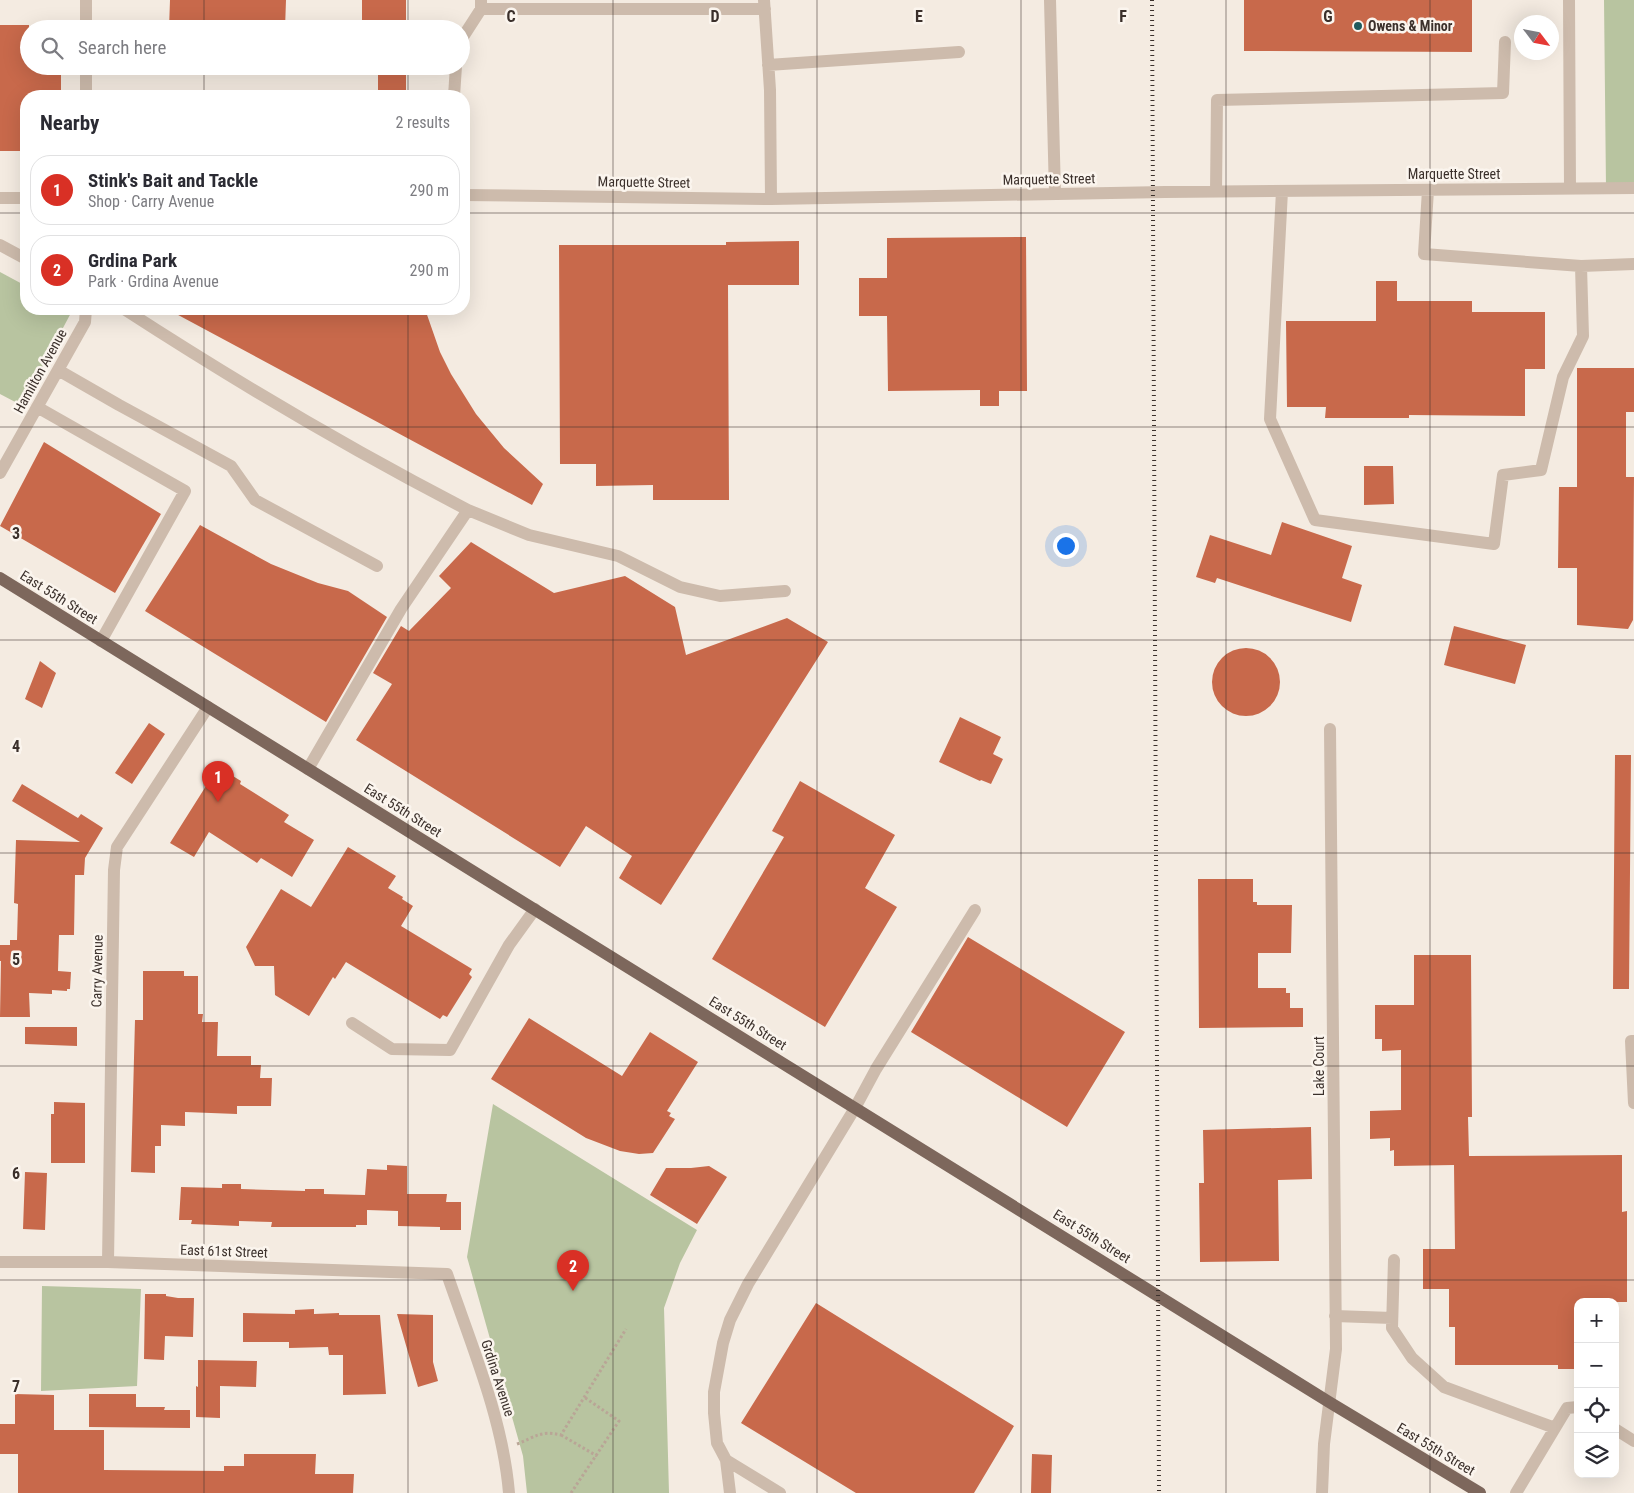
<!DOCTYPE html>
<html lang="en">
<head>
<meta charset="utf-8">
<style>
	:root { --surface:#fff; --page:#f2f2f3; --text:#2b2b33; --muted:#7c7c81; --line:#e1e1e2; --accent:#d93025 }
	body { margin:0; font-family:"Roboto Condensed",sans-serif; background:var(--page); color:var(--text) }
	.controls { position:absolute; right:15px; bottom:15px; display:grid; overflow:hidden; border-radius:10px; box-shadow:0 5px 20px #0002 }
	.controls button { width:45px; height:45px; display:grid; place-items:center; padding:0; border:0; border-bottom:1px solid var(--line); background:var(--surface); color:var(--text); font:25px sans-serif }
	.compass { position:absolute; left:1514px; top:15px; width:45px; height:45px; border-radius:50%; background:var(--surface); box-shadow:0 5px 20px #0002; rotate:122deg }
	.you { position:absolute; left:1065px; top:545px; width:18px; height:18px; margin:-12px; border:4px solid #fff; border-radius:50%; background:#1a73e8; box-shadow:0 0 0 8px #1a73e833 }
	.badge { display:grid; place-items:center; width:32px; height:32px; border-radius:50%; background:var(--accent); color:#fff; font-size:16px; font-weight:700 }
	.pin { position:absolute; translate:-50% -41px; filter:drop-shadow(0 1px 2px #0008) }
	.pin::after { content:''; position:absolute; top:26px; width:18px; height:15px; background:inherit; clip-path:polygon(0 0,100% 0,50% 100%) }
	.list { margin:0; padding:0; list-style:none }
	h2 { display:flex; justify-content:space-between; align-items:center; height:65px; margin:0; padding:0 20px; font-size:21px }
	h2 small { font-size:16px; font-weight:400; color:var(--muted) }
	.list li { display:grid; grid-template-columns:32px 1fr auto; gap:15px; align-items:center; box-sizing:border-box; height:70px; margin:0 10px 10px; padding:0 10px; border:1px solid var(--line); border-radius:20px }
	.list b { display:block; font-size:19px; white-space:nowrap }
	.list p { margin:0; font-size:16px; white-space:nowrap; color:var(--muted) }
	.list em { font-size:16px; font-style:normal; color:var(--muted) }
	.icon { flex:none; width:28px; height:28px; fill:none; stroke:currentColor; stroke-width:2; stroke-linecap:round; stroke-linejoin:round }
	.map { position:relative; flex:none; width:1634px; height:1493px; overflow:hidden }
	.search { position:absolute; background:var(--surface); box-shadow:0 5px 20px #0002; left:20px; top:20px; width:450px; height:55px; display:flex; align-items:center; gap:12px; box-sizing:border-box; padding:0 18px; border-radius:28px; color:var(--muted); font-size:19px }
	.panel { position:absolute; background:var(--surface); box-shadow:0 5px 20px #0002; left:20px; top:90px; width:450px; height:225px; border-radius:20px }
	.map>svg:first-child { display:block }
	.green { fill:#b8c4a0 }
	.building { fill:#c8694b }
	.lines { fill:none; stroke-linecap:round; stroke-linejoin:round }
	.path { stroke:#b9a596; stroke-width:3; stroke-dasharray:2.5 2.5; stroke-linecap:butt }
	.minor { stroke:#cdbbac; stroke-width:12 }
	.major { stroke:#7d675c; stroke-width:12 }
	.rail { stroke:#3b302b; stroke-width:4; stroke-dasharray:1 4; stroke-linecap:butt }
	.grid { fill:none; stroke:#3b302b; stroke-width:1; stroke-opacity:0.55 }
	.poi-dot { fill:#1f5a5e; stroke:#fbf5ee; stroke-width:2 }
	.labels { text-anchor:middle; stroke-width:5; stroke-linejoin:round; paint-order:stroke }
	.poi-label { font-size:14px; font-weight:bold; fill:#3b302b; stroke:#fbf5ee; text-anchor:start }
	.street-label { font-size:14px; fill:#3b302b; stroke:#fbf5ee }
	.grid-label { font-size:16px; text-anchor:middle; font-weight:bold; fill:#3b302b; stroke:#fbf5ee; stroke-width:5; stroke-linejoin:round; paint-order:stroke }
</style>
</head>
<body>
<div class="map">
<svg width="1634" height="1493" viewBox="0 0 1634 1493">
	<rect width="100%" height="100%" fill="#f4ebe1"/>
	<path class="green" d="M 1604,0 L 1634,0 L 1634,188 L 1606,188 Z
		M 0,272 L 26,286 L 26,309 L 67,309 L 72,311 L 23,403 L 19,404 L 0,394 Z
		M 493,1104 L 697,1230 L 680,1263 L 664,1308 L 669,1493 L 527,1493 L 523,1456 L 467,1257 Z
		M 42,1286 L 141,1289 L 137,1386 L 41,1391 Z"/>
	<path class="building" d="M 170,0 L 286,0 L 285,29 L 169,29 Z
		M 362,0 L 406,0 L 406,29 L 362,29 Z
		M 1244,0 L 1472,0 L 1472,52 L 1244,51 Z
		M 0,25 L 29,25 L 29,66 L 61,66 L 61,96 L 26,96 L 26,151 L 0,151 Z
		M 378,66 L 406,66 L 406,96 L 378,96 Z
		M 1026,237 L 1027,391 L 999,391 L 999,406 L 980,406 L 980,390 L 888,391 L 887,316 L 859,316 L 859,278 L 887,278 L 887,238 Z
		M 799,241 L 799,285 L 728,285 L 729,500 L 653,500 L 653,485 L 596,486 L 596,464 L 560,464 L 559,245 L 726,245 L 726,242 Z
		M 1376,281 L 1397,281 L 1397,301 L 1472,301 L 1472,312 L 1545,312 L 1545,369 L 1525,369 L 1525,416 L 1409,415 L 1409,418 L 1325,418 L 1326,407 L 1287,407 L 1286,321 L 1376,321 Z
		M 167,309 L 425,309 L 440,352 L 451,374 L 476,414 L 504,448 L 543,484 L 532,505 Z
		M 1577,368 L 1634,368 L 1634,412 L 1626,412 L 1626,477 L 1634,477 L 1633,620 L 1628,629 L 1577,625 L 1577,568 L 1558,568 L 1559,487 L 1577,487 Z
		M 44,442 L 161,514 L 115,593 L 0,526 Z
		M 1364,466 L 1393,466 L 1394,504 L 1364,505 Z
		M 1282,522 L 1352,546 L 1342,578 L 1362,585 L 1351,622 L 1217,578 L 1215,583 L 1196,577 L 1210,535 L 1271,555 Z
		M 200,525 L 271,564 L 318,583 L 348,591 L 387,617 L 326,722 L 145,611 Z
		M 471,542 L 554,593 L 625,576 L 675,607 L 686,655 L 787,618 L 828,642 L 661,905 L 619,878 L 632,856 L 586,826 L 560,867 L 356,740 L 392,684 L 373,673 L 401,626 L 409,631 L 451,588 L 439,576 Z
		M 1454,626 L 1526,645 L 1515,684 L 1444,665 Z
		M1212 682a34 34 0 1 1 68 0a34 34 0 1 1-68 0Z
		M 40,661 L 56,673 L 42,708 L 25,699 Z
		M 960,717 L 1001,737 L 993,754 L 1003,759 L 991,784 L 981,780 L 980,781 L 939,762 Z
		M 149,723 L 165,734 L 132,784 L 115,773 Z
		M 1615,755 L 1631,755 L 1629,989 L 1613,989 Z
		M 218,767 L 241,781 L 240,784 L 289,815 L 284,822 L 314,840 L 292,877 L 261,858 L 257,863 L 209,832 L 194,857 L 170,843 Z
		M 800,781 L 895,835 L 865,888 L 897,907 L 825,1027 L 712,959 L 784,837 L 772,831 Z
		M 22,784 L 78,818 L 81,814 L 103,828 L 85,858 L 84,875 L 75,875 L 74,935 L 59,935 L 58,971 L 71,972 L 70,989 L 67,989 L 67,991 L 52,990 L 52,994 L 29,993 L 30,1017 L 0,1017 L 1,961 L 0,961 L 0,945 L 10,945 L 10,940 L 17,940 L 18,904 L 14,903 L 16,840 L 80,842 L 12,801 Z
		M 348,847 L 396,876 L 388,888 L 403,897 L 402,899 L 413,906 L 401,926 L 472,969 L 469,974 L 472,977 L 447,1017 L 443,1015 L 440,1019 L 346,962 L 335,979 L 333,977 L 309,1016 L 275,995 L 274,966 L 255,966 L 246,947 L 281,889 L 311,907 Z
		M 1198,879 L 1253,879 L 1253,902 L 1257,902 L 1257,905 L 1292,905 L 1291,953 L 1258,953 L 1258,988 L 1286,988 L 1286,993 L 1290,993 L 1290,1008 L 1303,1008 L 1303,1027 L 1199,1028 Z
		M 968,937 L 1125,1032 L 1067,1127 L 911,1032 Z
		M 1414,955 L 1471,955 L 1472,1117 L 1468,1117 L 1469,1156 L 1622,1155 L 1622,1212 L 1627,1211 L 1627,1302 L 1578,1302 L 1578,1369 L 1558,1369 L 1558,1365 L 1455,1365 L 1455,1327 L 1449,1327 L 1449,1289 L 1423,1289 L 1423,1249 L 1455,1249 L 1454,1165 L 1394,1166 L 1394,1150 L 1390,1151 L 1390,1138 L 1370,1139 L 1370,1111 L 1401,1110 L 1401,1050 L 1382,1051 L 1382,1039 L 1375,1039 L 1375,1005 L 1414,1005 Z
		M 143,971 L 184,971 L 184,976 L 198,976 L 198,1014 L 203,1014 L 202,1022 L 218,1022 L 217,1056 L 251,1056 L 251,1065 L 261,1065 L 260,1078 L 272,1078 L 271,1106 L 237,1106 L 237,1114 L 185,1112 L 185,1126 L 161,1125 L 161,1146 L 155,1146 L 155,1173 L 131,1172 L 135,1020 L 143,1020 Z
		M 529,1018 L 622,1076 L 650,1032 L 698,1062 L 667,1111 L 671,1113 L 669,1116 L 675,1119 L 653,1153 L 639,1154 L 620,1151 L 586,1138 L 491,1079 Z
		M 25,1027 L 77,1027 L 77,1046 L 25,1044 Z
		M 54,1102 L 85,1103 L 85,1163 L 51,1163 L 51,1114 L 54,1114 Z
		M 1311,1127 L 1312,1179 L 1278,1180 L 1279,1261 L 1200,1262 L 1199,1183 L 1204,1183 L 1203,1130 Z
		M 387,1165 L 407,1166 L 407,1194 L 447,1194 L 446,1202 L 461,1202 L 461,1230 L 440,1230 L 440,1227 L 398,1226 L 398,1211 L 367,1210 L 367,1225 L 356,1225 L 356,1227 L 271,1227 L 272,1222 L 239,1221 L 239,1226 L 191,1224 L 192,1220 L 179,1220 L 181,1187 L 222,1188 L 222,1184 L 241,1184 L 241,1189 L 305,1191 L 305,1189 L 324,1189 L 324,1194 L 365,1195 L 367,1169 L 387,1170 Z
		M 709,1166 L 727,1177 L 697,1224 L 650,1195 L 666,1168 L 691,1168 Z
		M 25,1172 L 47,1173 L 45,1230 L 23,1229 Z
		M 145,1294 L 166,1294 L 166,1296 L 178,1298 L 194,1298 L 193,1337 L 165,1336 L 164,1360 L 144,1359 Z
		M 816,1303 L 1014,1426 L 974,1493 L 856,1493 L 741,1423 Z
		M 314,1309 L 314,1314 L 339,1313 L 339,1315 L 380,1315 L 386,1394 L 343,1395 L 343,1355 L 329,1355 L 328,1347 L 289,1348 L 289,1342 L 243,1342 L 243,1313 L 295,1314 L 295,1310 Z
		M 397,1314 L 433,1315 L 433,1362 L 438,1381 L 418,1387 Z
		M 198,1360 L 257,1361 L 256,1387 L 220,1386 L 220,1418 L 196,1417 L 196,1386 L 198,1387 Z
		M 15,1394 L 54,1395 L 54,1430 L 104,1430 L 104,1470 L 224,1471 L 224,1466 L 244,1466 L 244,1454 L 316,1454 L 315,1474 L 354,1474 L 353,1493 L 18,1493 L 18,1454 L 0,1454 L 0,1424 L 15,1424 Z
		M 89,1394 L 136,1394 L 136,1407 L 165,1407 L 164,1410 L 190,1410 L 190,1428 L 89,1427 Z
		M 1032,1454 L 1052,1455 L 1051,1493 L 1031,1493 Z"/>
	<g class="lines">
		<path class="path" d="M 561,1435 L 597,1456
			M 517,1444 C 535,1437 541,1430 561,1435 L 626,1329
			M 571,1493 L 619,1421 L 584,1397"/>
		<path class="minor" d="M 86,0 L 86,29
			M 764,0 L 770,90 L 771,199
			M 1050,0 L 1055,194
			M 1569,0 L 1570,188
			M 481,9 L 765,9
			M 461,40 L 481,9 L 481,0
			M 768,65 L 959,52
			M 86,66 L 86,96
			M 454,96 L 456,66
			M 1216,191 L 1217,100 L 1503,93 L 1505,42
			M 1282,191 L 1270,419 L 1315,520 L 1494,544 L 1503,475 L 1541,470 L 1563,377 L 1583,336 L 1581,266 L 1424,254 L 1428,190
			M 464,195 L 771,199 L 1165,192 L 1634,188
			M 0,198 L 26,198
			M 0,245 L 26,259
			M 1581,266 L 1634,264
			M 124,309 C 235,381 350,449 468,510 L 401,609 L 308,769
			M 58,370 L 119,405 L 231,466 L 255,500 L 377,566
			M 37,407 L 185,491 L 101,641
			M 0,473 L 85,322 L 86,309
			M 468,510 L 529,535 L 618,556 L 680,587 L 720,596 L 785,591
			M 352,1023 L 392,1049 L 450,1050 L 509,945 L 535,909
			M 1634,1041 L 1631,1041 L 1634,1103
			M 1394,1260 L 1392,1328 L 1412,1358 L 1444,1387 L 1555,1428 L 1516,1493
			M 0,1262 L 108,1262 L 447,1274 C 471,1344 503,1419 509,1493
			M 108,1262 L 114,870 L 117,847 L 208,707
			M 1335,1316 L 1392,1318
			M 1555,1428 L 1567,1408 L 1578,1407
			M 1615,1429 L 1634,1441
			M 726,1460 L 730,1493
			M 780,1493 L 726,1460 L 717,1443 L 714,1413 L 714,1392 L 723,1343 L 730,1320 L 748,1284 L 855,1108 L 876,1069 L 975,910
			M 1322,1493 L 1324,1444 L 1336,1349 L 1330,729"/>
		<path class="major" d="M 0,578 L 1329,1402 L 1480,1493"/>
		<path class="rail" d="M 1152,0 L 1159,1493"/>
	</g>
	<path class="grid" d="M 204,0 L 204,29M 408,0 L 408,29M 613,0 L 613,1493M 817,0 L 817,1493M 1021,0 L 1021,1493M 1226,0 L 1226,1493M 1430,0 L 1430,1493M 204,66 L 204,96M 408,66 L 408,96M 0,213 L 26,213M 464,213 L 1634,213M 204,309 L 204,1493M 408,309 L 408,1493M 0,427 L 1634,427M 0,640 L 1634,640M 0,853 L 1634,853M 0,1066 L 1634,1066M 0,1280 L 1634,1280"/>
	<circle class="poi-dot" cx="1358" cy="26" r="5"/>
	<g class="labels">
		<g class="poi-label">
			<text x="1368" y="31">Owens &amp; Minor</text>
		</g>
		<g class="street-label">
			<text x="1454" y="179">Marquette Street</text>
			<text transform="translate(1049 179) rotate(-1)" y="5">Marquette Street</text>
			<text transform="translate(644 182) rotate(1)" y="5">Marquette Street</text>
			<text transform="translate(40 371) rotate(-61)" y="5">Hamilton Avenue</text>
			<text transform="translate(59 597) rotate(32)" y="5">East 55th Street</text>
			<text transform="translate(403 810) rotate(32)" y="5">East 55th Street</text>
			<text transform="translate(97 971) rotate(-89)" y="5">Carry Avenue</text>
			<text transform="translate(748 1023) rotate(32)" y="5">East 55th Street</text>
			<text transform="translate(1319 1066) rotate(-90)" y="5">Lake Court</text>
			<text transform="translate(1092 1236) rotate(32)" y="5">East 55th Street</text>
			<text transform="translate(224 1251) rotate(2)" y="5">East 61st Street</text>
			<text transform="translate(498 1378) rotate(72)" y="5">Grdina Avenue</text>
			<text transform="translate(1436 1449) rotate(31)" y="5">East 55th Street</text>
		</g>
	</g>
	<g class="grid-label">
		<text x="511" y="22">C</text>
		<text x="715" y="22">D</text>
		<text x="919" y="22">E</text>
		<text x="1123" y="22">F</text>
		<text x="1328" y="22">G</text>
		<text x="16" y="539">3</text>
		<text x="16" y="752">4</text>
		<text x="16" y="965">5</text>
		<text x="16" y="1179">6</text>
		<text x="16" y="1392">7</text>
	</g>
</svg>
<div class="controls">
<button>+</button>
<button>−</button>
<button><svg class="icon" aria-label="locate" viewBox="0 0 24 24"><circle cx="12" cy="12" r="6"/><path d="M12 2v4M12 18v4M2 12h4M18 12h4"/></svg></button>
<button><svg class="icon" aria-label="layers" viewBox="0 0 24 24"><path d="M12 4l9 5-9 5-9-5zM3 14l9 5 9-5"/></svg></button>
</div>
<svg class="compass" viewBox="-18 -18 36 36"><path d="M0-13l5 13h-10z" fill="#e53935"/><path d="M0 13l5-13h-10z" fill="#7c7c81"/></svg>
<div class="you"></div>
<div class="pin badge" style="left:218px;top:802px">1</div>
<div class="pin badge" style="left:573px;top:1291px">2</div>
<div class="search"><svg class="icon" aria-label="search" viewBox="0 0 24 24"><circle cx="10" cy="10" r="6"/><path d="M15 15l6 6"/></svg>Search here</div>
<section class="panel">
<h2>Nearby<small>2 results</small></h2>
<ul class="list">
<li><span class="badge">1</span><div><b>Stink's Bait and Tackle</b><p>Shop · Carry Avenue</p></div><em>290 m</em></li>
<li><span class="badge">2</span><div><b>Grdina Park</b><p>Park · Grdina Avenue</p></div><em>290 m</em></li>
</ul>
</section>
</div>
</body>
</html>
